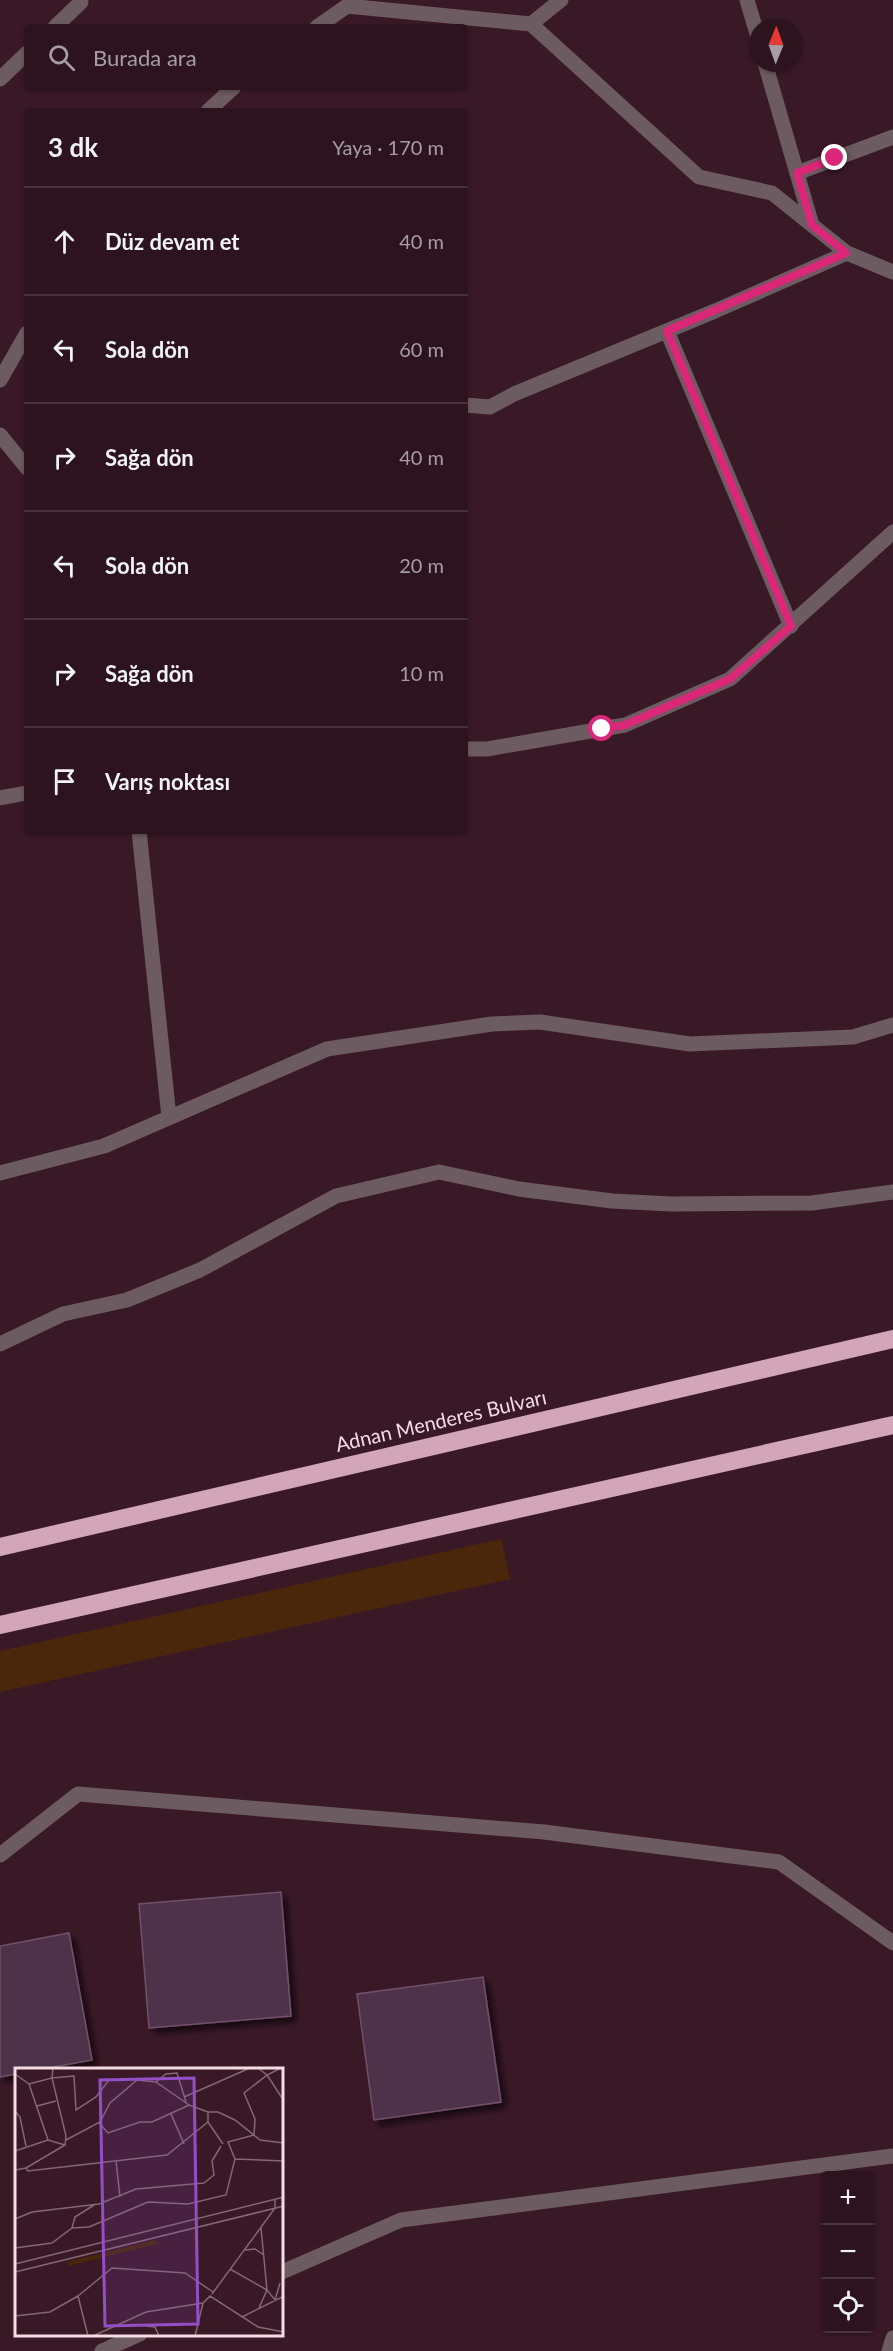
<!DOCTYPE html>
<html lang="tr">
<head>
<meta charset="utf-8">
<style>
	:root { --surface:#2c131d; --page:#38202a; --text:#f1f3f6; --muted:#a69ea4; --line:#48323b }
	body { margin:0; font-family:Lato,sans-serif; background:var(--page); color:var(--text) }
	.controls { position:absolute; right:18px; bottom:18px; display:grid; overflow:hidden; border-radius:6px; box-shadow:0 2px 4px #0004 }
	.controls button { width:54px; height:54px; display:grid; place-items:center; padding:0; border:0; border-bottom:2px solid var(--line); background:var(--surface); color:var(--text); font:30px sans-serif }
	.compass { position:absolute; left:749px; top:18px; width:54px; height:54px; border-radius:50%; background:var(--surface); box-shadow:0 2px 4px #0004; rotate:1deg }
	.stop { position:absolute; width:18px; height:18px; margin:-14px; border:4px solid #db2777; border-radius:50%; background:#fff }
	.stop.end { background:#db2777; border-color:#fff; box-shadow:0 2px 6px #0008 }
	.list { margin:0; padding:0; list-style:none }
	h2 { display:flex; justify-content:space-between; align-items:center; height:78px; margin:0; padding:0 24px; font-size:26px }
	h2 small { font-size:20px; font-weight:400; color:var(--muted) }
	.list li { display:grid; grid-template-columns:39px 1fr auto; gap:18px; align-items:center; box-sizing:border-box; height:108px; padding:0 24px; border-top:2px solid var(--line) }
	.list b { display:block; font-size:22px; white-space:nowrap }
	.list em { font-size:20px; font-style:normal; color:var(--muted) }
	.icon { flex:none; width:33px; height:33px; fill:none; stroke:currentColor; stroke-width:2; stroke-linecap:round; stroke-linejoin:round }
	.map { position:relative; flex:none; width:893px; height:2351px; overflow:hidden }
	.search { position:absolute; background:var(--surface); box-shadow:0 2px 4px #0004; left:24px; top:24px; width:444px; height:66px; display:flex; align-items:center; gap:15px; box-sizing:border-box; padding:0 21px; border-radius:6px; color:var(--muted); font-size:22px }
	.panel { position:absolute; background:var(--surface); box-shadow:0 2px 4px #0004; left:24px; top:108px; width:444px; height:726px; border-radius:6px }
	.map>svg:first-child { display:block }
	.park { fill:#4a270b }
	.building { fill:#4e3148; stroke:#71516a; stroke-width:1.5; filter:url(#shadow) }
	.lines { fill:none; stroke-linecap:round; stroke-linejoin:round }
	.minor { stroke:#6d5b62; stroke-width:15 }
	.highway { stroke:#d2a6b6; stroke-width:18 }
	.route { stroke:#db2777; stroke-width:8 }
	.labels { text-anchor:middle; stroke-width:5; stroke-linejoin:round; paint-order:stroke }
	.street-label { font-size:20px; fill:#f4dce5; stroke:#3a1927 }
	.inset-road { fill:none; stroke:#846773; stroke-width:1.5 }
	.view { fill:#934fc7; fill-opacity:0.15; stroke:#934fc7; stroke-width:3 }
	.inset-edge { fill:none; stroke:#f4dce5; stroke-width:3 }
</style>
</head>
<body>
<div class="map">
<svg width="893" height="2351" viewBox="0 0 893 2351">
	<defs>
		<filter id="shadow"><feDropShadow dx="5.5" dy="5.5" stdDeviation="3" flood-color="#0009"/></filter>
	</defs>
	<rect width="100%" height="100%" fill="#3a1927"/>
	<path class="park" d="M 501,1539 L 510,1579 L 0,1692 L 0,1651 Z"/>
	<path class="building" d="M 281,1892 L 291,2016 L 149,2028 L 139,1904 Z
		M 69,1933 L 92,2060 L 43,2069 L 16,2069 L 16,2074 L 0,2077 L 0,1946 Z
		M 483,1977 L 501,2102 L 374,2120 L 357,1994 Z"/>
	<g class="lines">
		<path class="minor" d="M 561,0 L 531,24 L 699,177 L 772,193 L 847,253
			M 747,0 L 758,37
			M 55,27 L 81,2
			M 317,27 L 347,6 L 531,24
			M 765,63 L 812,225
			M 0,79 L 27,53
			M 208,111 L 234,87
			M 797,173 L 893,137
			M 667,331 L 791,626
			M 0,380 L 27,333
			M 465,405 L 490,407 L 514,394 L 715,311 L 847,253 L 893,272
			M 0,435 L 27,468
			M 465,749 L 487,749 L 625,725 L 730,679 L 893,532
			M 0,798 L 27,793
			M 139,831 L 169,1117
			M 0,1173 L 104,1146 L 327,1049 L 492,1024 L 540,1022 L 690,1044 L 853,1037 L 893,1025
			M 0,1344 L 63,1314 L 127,1300 L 200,1270 L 336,1196 L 439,1172 L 519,1189 L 612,1201 L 672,1204 L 812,1203 L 893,1192
			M 0,1855 L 78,1794 L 544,1832 L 779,1862 L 893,1943
			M 282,2272 L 401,2220 L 893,2156
			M 102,2351 L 140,2334
			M 889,2351 L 893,2338"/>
		<path class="highway" d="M 0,1547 L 893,1339
			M 0,1625 L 893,1425"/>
	</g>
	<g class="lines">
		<path class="route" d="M 602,729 L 625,725 L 730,679 L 791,626 L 667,331 L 846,253 L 812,225 L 797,173 L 835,158"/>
	</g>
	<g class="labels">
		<g class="street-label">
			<text transform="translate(441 1421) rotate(-13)" y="7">Adnan Menderes Bulvarı</text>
		</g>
	</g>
	<g transform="translate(15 2068)">
		<rect width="268" height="268" fill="#3a1927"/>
		<path d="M 141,172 L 142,176 L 53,198 L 52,194 Z" fill="#4a270b"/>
		<path class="inset-road" d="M 266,0 L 252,7 L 269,33M 0,6 L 14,16 L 37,10 L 38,0M 14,16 L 33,72M 169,29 L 235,0M 171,34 L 162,5 L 151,6 L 141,14 L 174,37M 22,38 L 41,33M 0,43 L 5,49 L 11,78M 156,46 L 169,76M 193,54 L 208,76M 84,55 L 93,65 L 125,54 L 137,54 L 174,37 L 193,44M 51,72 L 85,54 L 95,35 L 122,12 L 141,14M 0,83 L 33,72 L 50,77M 220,91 L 269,93M 101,93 L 105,129M 11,100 L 13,103 L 152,87 L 193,54 L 193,44 L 203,44 L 220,52 L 245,72 L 269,75M 0,102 L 11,100 L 50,77 L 51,68 L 37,10 L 59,8 L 61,42 L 81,29 L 94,12M 79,137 L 60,149 L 57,160 L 74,159 L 133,134 L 173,136 L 211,127 L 220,91 L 213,74 L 239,67 L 240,51 L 229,25 L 252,7 L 243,0M 0,151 L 17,144 L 84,136 L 121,121 L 189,115 L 199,107 L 197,93 L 206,78M 246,160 L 252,222 L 260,232 L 265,215M 0,180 L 37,175 L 57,160M 230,182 L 240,181 L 249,187M 0,196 L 269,129M 215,201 L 252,222 L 244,240M 0,204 L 269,138M 197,226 L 260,140 L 260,131M 63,228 L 97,200 L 170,205 L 198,224M 0,248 L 35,244 L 63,228 L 73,268M 227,249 L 269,228M 131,258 L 140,259 L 144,268M 78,268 L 131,244 L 188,235 L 195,228 L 243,259 L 269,264M 180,268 L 188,235"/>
		<path class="view" d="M 179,10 L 183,256 L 90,258 L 85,12 Z"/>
		<rect width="268" height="268" class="inset-edge"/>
	</g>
</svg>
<div class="controls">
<button>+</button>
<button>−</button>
<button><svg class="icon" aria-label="locate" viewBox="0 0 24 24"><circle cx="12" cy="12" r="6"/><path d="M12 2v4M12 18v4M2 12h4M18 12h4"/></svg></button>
</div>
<svg class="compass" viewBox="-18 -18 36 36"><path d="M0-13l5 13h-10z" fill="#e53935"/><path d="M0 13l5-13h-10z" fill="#a69ea4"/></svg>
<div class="stop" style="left:602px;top:729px"></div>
<div class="stop end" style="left:835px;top:158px"></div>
<div class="search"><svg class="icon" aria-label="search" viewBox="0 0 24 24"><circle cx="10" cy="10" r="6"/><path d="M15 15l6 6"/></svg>Burada ara</div>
<section class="panel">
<h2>3 dk<small>Yaya · 170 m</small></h2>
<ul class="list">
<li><svg class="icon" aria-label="ahead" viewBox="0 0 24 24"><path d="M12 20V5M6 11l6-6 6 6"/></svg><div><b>Düz devam et</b></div><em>40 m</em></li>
<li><svg class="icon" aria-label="left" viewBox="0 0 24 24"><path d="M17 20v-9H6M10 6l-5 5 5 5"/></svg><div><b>Sola dön</b></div><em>60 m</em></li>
<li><svg class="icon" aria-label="right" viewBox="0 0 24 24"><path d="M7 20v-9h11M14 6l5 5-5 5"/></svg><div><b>Sağa dön</b></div><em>40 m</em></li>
<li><svg class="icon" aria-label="left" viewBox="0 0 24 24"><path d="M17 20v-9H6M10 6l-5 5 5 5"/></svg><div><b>Sola dön</b></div><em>20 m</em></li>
<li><svg class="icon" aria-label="right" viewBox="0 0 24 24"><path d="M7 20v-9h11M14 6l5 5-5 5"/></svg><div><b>Sağa dön</b></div><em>10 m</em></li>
<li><svg class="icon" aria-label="arrive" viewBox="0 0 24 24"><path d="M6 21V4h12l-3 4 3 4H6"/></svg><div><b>Varış noktası</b></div></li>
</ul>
</section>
</div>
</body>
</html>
